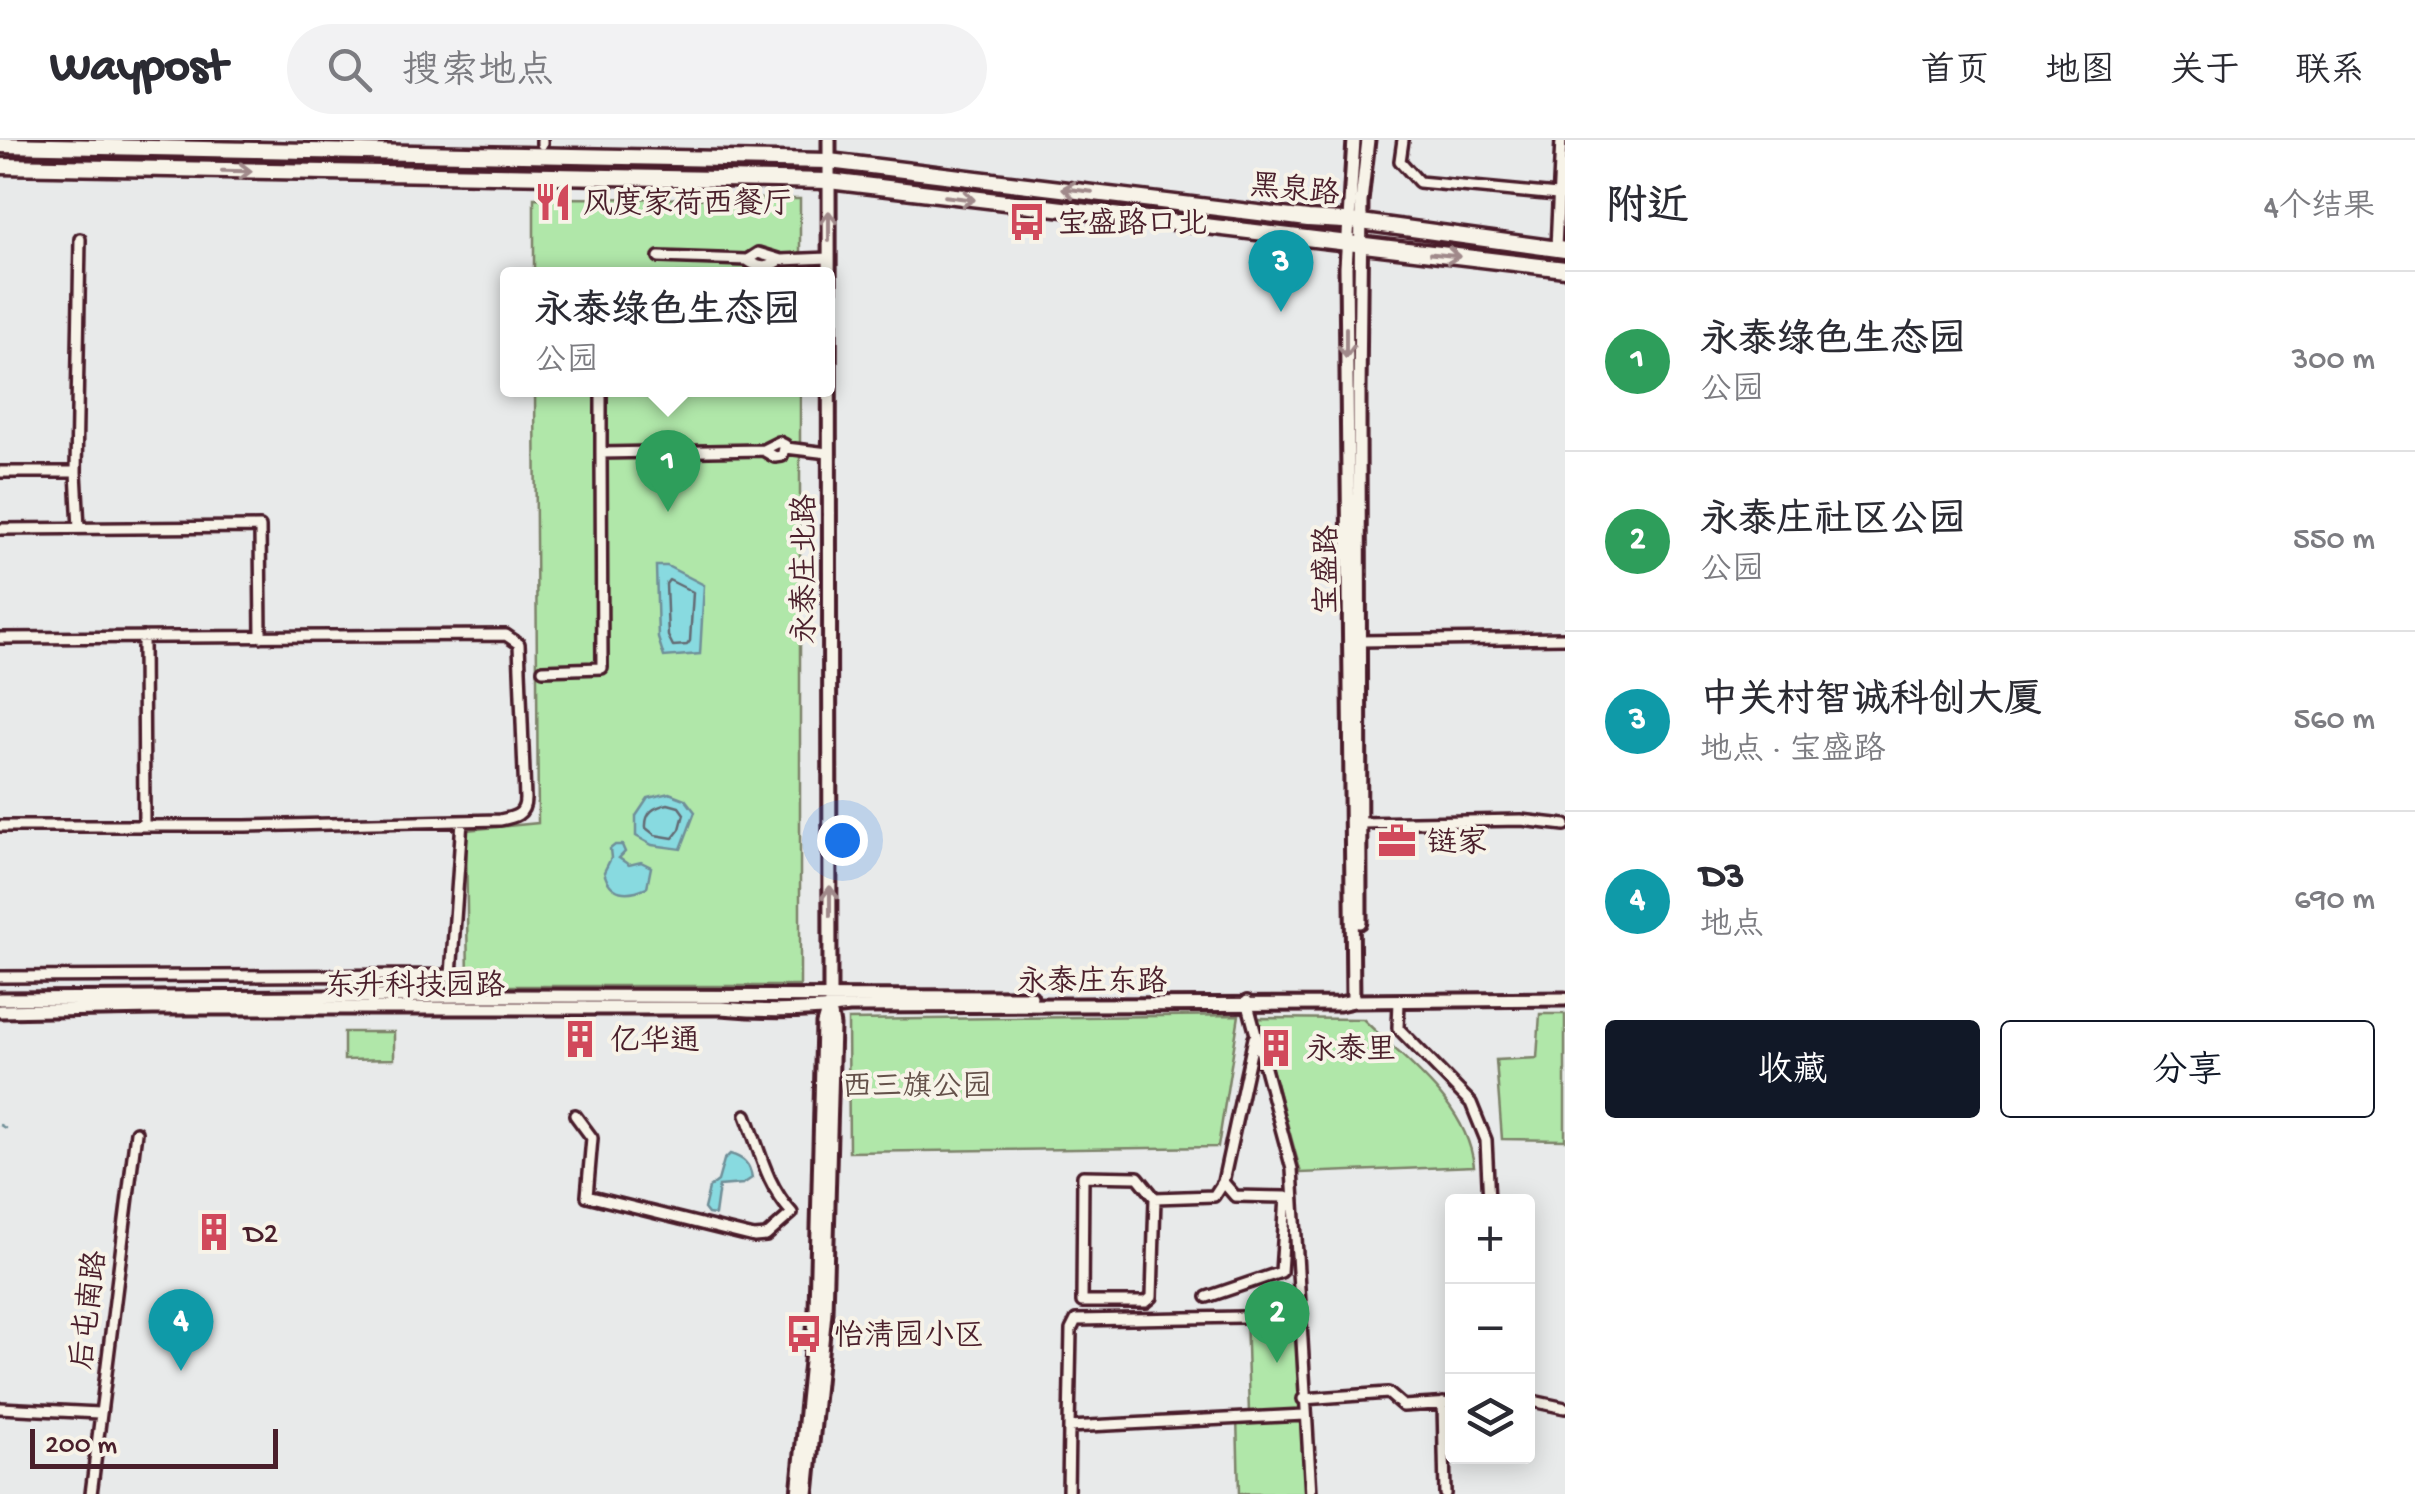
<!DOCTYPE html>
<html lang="zh">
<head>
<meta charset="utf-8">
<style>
	:root { --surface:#fff; --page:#f2f2f3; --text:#2b2b33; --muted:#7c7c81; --line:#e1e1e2; --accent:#111827 }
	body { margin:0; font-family:"Gochi Hand","LXGW WenKai TC",sans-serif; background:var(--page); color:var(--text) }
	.controls { position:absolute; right:30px; bottom:30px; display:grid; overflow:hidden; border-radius:10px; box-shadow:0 5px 25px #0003 }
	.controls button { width:90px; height:90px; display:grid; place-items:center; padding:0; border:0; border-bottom:2px solid var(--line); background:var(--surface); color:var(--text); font:50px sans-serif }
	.scale { position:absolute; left:30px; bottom:25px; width:248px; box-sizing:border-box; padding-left:10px; border:5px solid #4a1f2b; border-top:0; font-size:28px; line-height:35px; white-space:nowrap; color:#4a1f2b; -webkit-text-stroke:8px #f7f3e8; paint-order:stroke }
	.you { position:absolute; left:842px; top:700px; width:35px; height:35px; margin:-25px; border:8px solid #fff; border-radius:50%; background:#1a73e8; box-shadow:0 0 0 15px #1a73e833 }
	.badge { display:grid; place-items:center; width:65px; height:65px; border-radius:50%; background:var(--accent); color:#fff; font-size:32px; font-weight:700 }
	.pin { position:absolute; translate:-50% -82px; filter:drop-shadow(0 2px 5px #0008) }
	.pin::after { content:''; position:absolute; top:52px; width:35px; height:30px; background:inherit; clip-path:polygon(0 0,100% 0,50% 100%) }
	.popup { position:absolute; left:500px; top:127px; width:335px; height:130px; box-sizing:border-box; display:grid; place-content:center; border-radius:10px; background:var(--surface); filter:drop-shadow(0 2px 8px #0005); font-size:32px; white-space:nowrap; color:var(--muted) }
	.popup b { font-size:38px; color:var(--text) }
	.popup::after { content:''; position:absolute; left:50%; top:100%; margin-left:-20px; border:20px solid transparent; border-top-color:var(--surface) }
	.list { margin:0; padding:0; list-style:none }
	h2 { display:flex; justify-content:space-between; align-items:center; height:130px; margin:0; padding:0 40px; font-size:42px }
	h2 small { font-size:32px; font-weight:400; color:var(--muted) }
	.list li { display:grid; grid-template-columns:65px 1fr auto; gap:30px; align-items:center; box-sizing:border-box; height:180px; padding:0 40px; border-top:2px solid var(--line) }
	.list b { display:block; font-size:38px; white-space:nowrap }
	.list p { margin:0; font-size:32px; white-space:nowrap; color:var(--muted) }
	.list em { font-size:32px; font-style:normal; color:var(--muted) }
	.actions { display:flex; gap:20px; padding:30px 40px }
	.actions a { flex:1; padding:22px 0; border:2px solid var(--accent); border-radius:10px; text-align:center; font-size:35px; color:var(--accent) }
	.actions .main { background:var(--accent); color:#fff }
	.icon { flex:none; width:55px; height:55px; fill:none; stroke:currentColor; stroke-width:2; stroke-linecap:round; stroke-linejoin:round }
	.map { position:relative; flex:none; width:1565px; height:1354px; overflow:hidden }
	header { display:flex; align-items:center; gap:60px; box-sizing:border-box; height:140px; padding:0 50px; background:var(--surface); border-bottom:2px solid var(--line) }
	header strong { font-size:48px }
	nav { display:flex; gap:55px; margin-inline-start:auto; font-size:35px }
	.search { width:700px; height:90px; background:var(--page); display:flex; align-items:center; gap:25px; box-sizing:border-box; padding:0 35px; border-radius:55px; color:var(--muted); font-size:38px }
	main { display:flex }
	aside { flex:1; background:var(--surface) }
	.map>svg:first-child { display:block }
	.green { fill:#b0e7a9; stroke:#7d836a; stroke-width:2.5 }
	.water { fill:#88dae0; stroke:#6f8f98; stroke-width:2.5 }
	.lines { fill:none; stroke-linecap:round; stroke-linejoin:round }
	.shore { stroke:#636a73; stroke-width:2.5 }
	.stream { stroke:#6f8f98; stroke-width:2.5 }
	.minor-casing { stroke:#4a1f2b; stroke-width:16 }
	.tertiary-casing { stroke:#4a1f2b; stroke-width:19 }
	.primary-casing { stroke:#4a1f2b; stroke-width:21 }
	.minor { stroke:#f7f3e8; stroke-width:9 }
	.tertiary { stroke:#f7f3e8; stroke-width:11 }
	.primary { stroke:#f7f3e8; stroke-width:14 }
	.oneway { stroke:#a0898a }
	.labels { text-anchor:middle; stroke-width:8; stroke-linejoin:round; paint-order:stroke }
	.street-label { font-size:30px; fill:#4a1f2b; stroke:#f7f3e8 }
	.poi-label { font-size:30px; fill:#4a1f2b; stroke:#f7f3e8; text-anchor:start }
	.park-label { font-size:30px; fill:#64514a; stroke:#f7f3e8 }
</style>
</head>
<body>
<header>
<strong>Waypost</strong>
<div class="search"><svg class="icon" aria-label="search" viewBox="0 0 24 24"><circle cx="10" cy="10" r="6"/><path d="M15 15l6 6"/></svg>搜索地点</div>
<nav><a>首页</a><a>地图</a><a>关于</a><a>联系</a></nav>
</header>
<main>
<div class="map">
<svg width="1565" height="1354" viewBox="0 0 1565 1354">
	<rect width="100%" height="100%" fill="#e8eaea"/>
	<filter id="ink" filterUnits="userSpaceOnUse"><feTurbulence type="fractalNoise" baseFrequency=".01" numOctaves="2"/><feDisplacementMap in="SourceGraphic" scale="20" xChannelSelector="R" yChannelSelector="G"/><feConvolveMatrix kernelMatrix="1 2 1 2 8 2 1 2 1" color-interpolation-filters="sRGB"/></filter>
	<g filter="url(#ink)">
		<path class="green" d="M 534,58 L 800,59 L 800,134 L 534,134 Z
			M 535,250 L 800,250 L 800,846 L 468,846 L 466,690 L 538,683 Z
			M 1540,874 L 1565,874 L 1565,1000 L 1502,999 L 1496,920 L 1537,918 Z
			M 1239,875 L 1218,1007 L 849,1012 L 848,880 Z
			M 1258,878 L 1363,879 C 1405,921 1467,963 1474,1026 L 1301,1033 Z
			M 344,892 L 394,892 L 394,919 L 344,920 Z
			M 1305,1169 L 1311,1354 L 1239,1354 L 1237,1276 L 1249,1274 L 1246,1171 Z"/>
		<path class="water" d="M 656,426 L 667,426 L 704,445 L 700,514 L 664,517 L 658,498 Z
			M 669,653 L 685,659 L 695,672 L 681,709 L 652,705 L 636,696 L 636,676 L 648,658 Z
			M 615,705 L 622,705 L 625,712 L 619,718 L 629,725 L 641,722 L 651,727 L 647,747 C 627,756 610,755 604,732 L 611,718 L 610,709 Z
			M 730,1014 C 744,1018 750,1024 752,1038 L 743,1044 L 719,1046 L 715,1075 L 708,1074 L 704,1069 L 709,1048 L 718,1041 L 724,1020 Z"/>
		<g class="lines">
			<path class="shore" d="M 669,440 L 693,452 L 690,501 L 687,505 L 673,506 L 668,496 L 666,444 Z
				M 668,664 L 679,667 L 684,674 L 680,689 L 673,698 L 655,695 L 646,688 C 645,672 654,667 668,664 Z"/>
			<path class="stream" d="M 0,985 L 5,988"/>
			<g class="minor-casing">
				<path id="minor" d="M 1403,0 L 1400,21 L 1419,42 L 1557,55
					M 542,4 L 542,0
					M 1556,108 L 1561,0
					M 659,117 L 747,120
					M 781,120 C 767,128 761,130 747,120 L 758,113 L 781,120 L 829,118
					M 601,250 L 601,313 L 763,310
					M 779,302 L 785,305 L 782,316 L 775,317 L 763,310 Z
					M 786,308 L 828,313
					M 0,332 L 76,332
					M 79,388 L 76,332 L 80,99
					M 0,389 L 260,387 L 261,497
					M 143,497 L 144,685
					M 0,498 L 506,495 L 519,504 L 525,659 C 525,675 515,677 500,680 L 245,686 L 0,686
					M 1360,501 L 1565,498
					M 543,530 L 602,528 L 601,313
					M 1361,683 L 1521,680 L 1565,685
					M 0,837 L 451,835 L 462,681
					M 1247,861 L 1292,1029 L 1311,1354
					M 1399,861 L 1398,888 L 1471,963 L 1486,1000 L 1489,1062
					M 575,975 L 592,998 L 587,1056 L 754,1097 L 766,1096 L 792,1073 C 766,1044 760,1011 746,975
					M 1155,1058 L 1138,1037 L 1083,1036 L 1082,1162 L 1146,1162 L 1152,1157 L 1155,1058 L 1214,1056 L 1223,1042
					M 1207,1157 L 1281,1132 L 1286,1057 L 1235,1056 L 1223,1042 L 1254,898
					M 1303,1259 L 1388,1253 L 1403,1266 L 1452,1263
					M 1528,1260 L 1565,1268
					M 1443,1263 L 1445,1354
					M 0,1268 L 99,1273
					M 1069,1287 L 1071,1190 L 1076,1180 L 1242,1177
					M 91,1354 L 136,992
					M 1068,1354 L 1069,1287 L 1304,1275"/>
			</g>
			<g class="tertiary-casing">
				<path id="tertiary" d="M 1360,782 L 1359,254 L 1361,62 L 1368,0
					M 0,859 L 474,856 L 1031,857
					M 1353,861 L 1346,127 L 1354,0
					M 0,871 L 153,868 L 721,868 C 765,872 805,872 849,866 L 1339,864 L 1353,861 L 1565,859
					M 798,1354 L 816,1170 L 823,884 L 828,867
					M 807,1354 L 825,1172 L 833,886 L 830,869 L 829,0"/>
			</g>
			<g class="primary-casing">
				<path id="primary" d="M 0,5 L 829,21 L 1308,79 L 1361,82 L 1565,110
					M 0,26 L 829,41 L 1565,129"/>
			</g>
			<use href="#minor" class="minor"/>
			<use href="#tertiary" class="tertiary"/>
			<use href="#primary" class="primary"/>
		</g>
		<defs><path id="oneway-shaft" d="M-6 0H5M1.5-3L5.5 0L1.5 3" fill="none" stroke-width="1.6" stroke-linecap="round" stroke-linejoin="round" transform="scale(2.5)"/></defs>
		<g class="oneway">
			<use href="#oneway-shaft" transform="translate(237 31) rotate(1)"/>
			<use href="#oneway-shaft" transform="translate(1077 50) rotate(-173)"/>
			<use href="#oneway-shaft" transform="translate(960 58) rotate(7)"/>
			<use href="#oneway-shaft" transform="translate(829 86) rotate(-90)"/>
			<use href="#oneway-shaft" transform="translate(1445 115) rotate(6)"/>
			<use href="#oneway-shaft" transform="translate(1346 203) rotate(90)"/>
			<use href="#oneway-shaft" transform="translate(830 761) rotate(-90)"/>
		</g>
	</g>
	<defs>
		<g id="restaurant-bare" transform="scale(3)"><path d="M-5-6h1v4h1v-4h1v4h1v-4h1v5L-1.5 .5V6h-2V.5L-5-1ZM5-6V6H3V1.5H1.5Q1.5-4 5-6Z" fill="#d1495b" stroke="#f7f3e8" stroke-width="2.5" paint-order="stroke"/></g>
		<g id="bus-bare" transform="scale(3)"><path d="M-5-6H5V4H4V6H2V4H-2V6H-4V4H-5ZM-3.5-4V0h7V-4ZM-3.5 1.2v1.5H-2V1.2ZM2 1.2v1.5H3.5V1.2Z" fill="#d1495b" stroke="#f7f3e8" stroke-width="2.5" paint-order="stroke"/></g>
		<g id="office-bare" transform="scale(3)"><path d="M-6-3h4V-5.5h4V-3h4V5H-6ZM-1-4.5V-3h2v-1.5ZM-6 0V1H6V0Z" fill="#d1495b" stroke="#f7f3e8" stroke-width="2.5" paint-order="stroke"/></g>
		<g id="building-bare" transform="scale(3)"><path d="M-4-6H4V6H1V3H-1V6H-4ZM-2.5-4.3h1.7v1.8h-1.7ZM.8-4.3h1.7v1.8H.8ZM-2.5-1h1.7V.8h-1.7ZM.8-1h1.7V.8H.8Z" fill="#d1495b" stroke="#f7f3e8" stroke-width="2.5" paint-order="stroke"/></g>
	</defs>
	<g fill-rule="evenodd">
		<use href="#restaurant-bare" x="553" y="62"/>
		<use href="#bus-bare" x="1027" y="82"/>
		<use href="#office-bare" x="1397" y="701"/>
		<use href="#building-bare" x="580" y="899"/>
		<use href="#building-bare" x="1276" y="908"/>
		<use href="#building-bare" x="214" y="1092"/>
		<use href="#bus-bare" x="804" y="1194"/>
	</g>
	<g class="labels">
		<g class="street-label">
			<text transform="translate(1295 48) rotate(6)" y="10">黑泉路</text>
			<text transform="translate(803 429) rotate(-90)" y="10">永泰庄北路</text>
			<text transform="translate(1325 430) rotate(-90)" y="10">宝盛路</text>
			<text x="1092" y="850">永泰庄东路</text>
			<text x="415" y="854">东升科技园路</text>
			<text transform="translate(87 1170) rotate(-83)" y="10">后屯南路</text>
		</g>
		<g class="poi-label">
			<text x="583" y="72">风度家荷西餐厅</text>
			<text x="1057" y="92">宝盛路口北</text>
			<text x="1427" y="711">链家</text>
			<text x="610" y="909">亿华通</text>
			<text x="1306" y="918">永泰里</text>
			<text x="244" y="1102">D2</text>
			<text x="834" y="1204">怡清园小区</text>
		</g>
		<g class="park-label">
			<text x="917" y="955">西三旗公园</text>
		</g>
	</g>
</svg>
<div class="controls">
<button>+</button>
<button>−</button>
<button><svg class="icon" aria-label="layers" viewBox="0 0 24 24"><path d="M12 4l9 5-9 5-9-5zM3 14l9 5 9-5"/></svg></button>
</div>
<div class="scale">200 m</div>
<div class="you"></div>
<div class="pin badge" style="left:668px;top:372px;background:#2e9e5b">1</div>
<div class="popup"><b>永泰绿色生态园</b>公园</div>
<div class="pin badge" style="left:1277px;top:1223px;background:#2e9e5b">2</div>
<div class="pin badge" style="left:1281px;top:172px;background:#0f9aa8">3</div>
<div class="pin badge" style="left:181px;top:1231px;background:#0f9aa8">4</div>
</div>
<aside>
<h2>附近<small>4个结果</small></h2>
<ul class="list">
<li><span class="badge" style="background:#2e9e5b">1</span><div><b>永泰绿色生态园</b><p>公园</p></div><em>300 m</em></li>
<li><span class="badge" style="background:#2e9e5b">2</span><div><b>永泰庄社区公园</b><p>公园</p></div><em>550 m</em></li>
<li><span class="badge" style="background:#0f9aa8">3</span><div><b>中关村智诚科创大厦</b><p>地点 · 宝盛路</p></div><em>560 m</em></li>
<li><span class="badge" style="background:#0f9aa8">4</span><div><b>D3</b><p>地点</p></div><em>690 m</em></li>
</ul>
<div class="actions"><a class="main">收藏</a><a>分享</a></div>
</aside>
</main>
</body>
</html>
